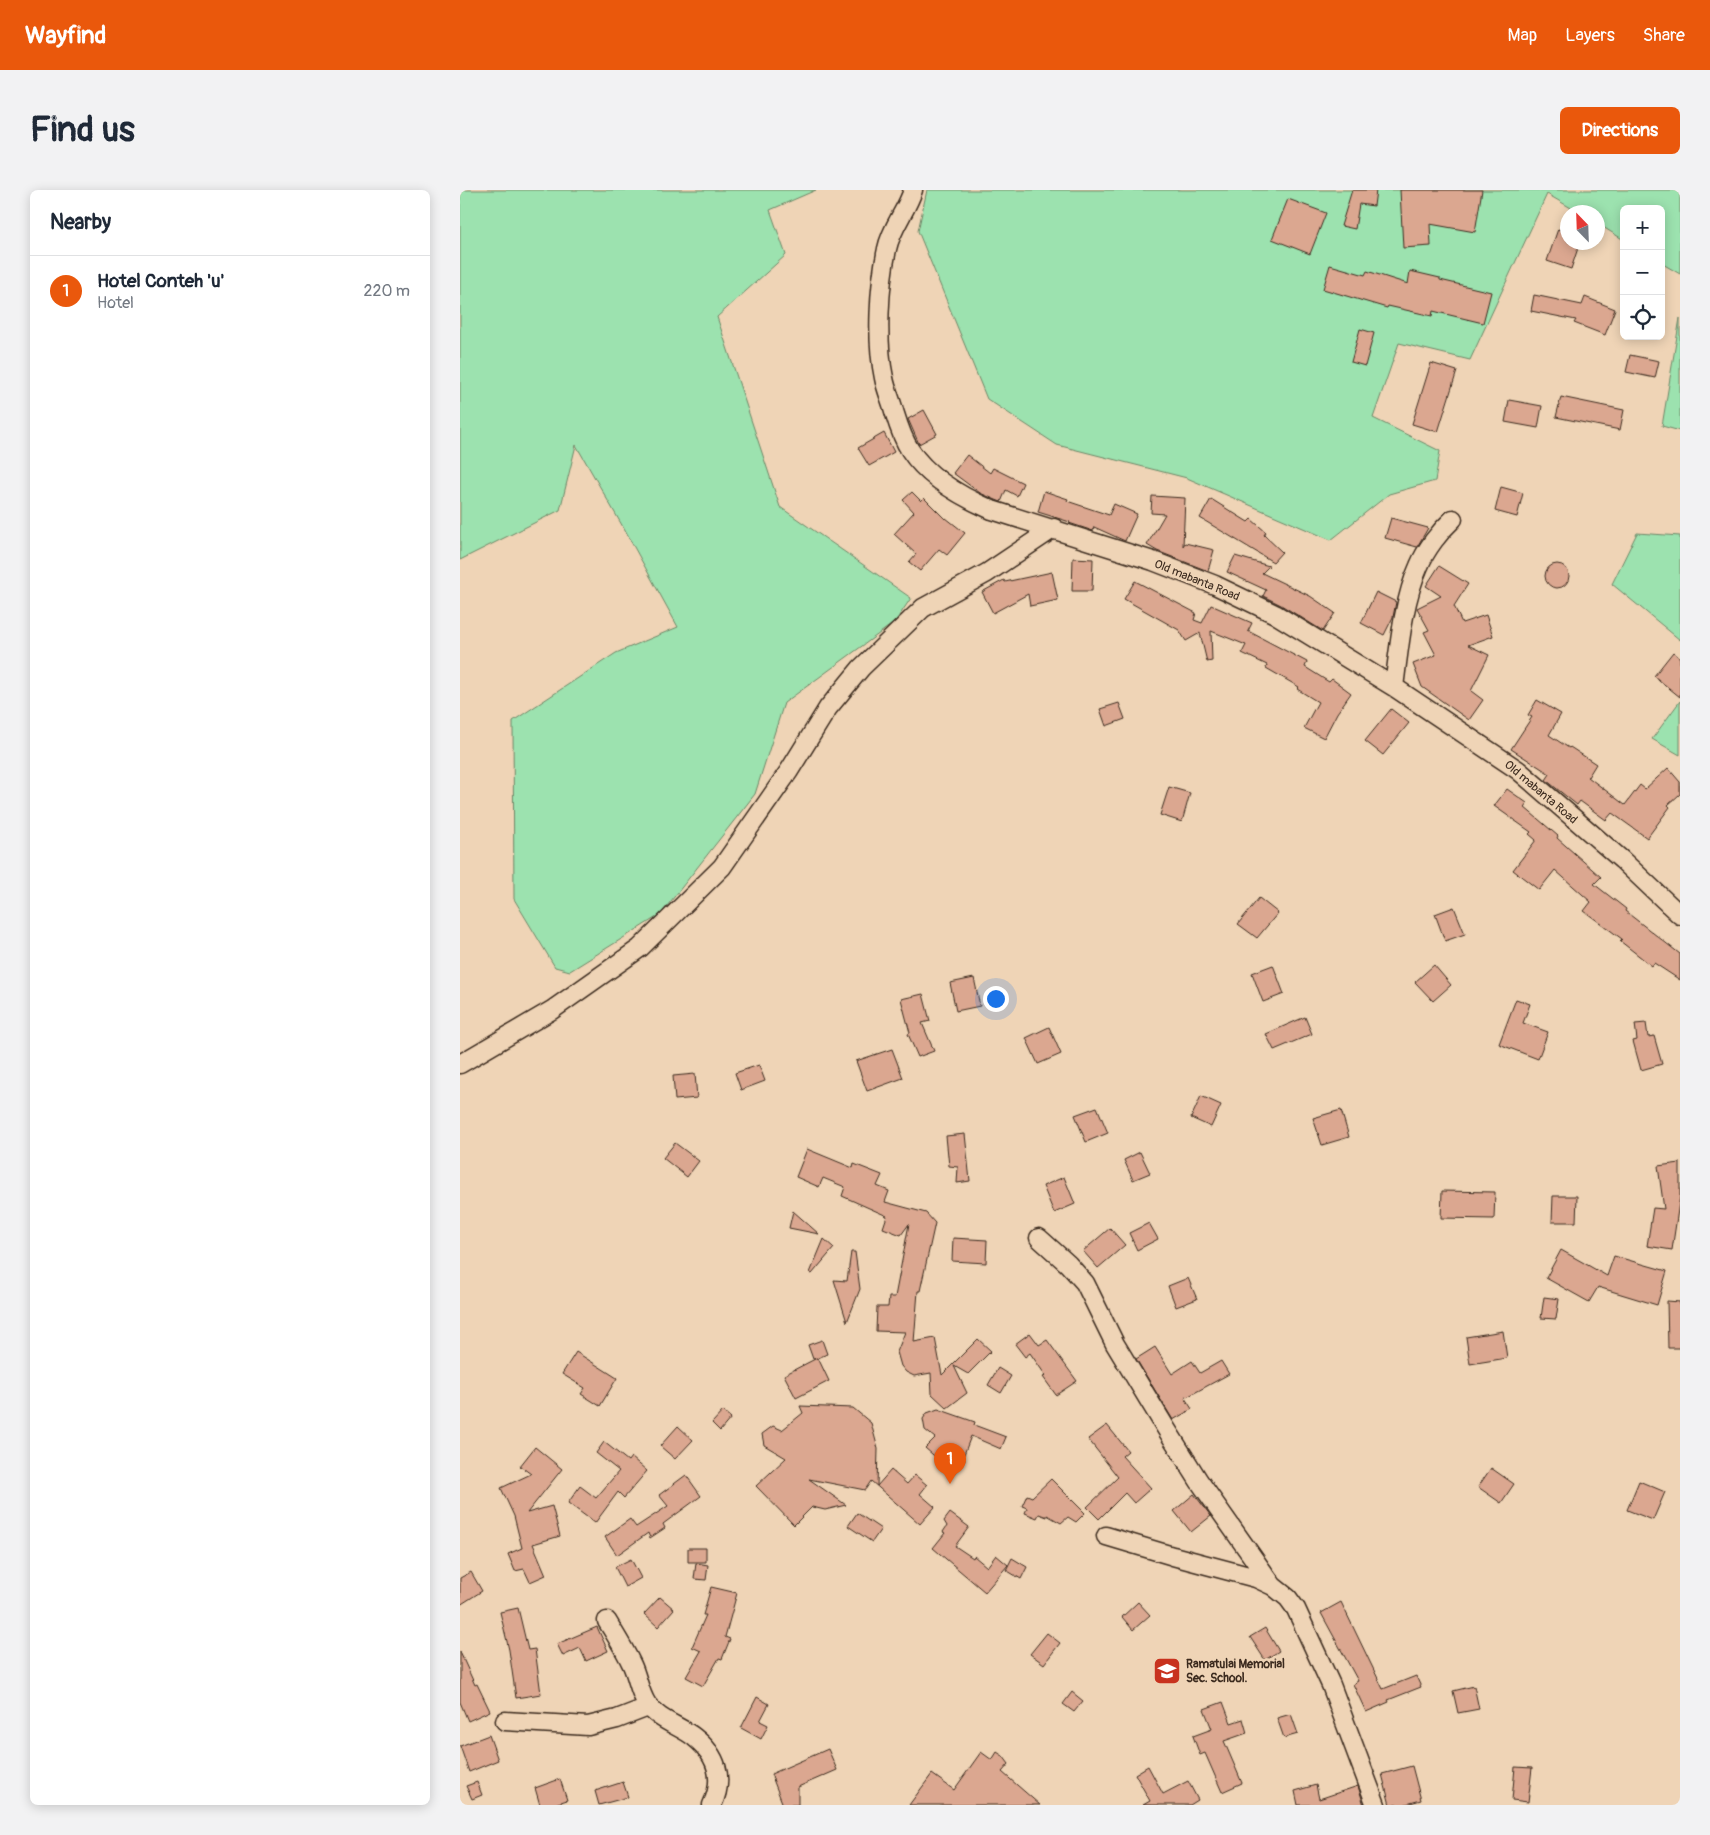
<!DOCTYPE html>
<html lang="en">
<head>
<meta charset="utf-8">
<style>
	:root { --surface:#fff; --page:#f2f2f3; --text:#1f2937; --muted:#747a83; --line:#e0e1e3; --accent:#ea580c }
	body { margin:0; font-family:Pangolin,sans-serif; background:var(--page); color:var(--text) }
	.controls { position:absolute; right:15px; top:15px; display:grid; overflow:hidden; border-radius:8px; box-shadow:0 2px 12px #0003 }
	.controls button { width:45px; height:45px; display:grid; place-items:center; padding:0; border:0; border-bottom:1px solid var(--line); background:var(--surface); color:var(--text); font:25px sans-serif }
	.compass { position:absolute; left:1100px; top:15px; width:45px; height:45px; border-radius:50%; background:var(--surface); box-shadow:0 2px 12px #0003; rotate:337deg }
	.you { position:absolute; left:535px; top:808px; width:18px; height:18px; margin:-12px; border:4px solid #fff; border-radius:50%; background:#1a73e8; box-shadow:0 0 0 8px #1a73e833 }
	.badge { display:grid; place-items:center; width:32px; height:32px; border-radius:50%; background:var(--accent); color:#fff; font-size:16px; font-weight:700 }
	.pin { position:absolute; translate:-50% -41px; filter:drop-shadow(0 1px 2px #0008) }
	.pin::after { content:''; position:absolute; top:26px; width:18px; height:15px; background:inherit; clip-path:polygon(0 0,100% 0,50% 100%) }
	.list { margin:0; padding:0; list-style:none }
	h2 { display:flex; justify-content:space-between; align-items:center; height:65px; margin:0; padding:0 20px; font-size:21px }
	h2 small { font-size:16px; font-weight:400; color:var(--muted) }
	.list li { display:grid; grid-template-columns:32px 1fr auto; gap:15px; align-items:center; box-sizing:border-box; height:70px; padding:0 20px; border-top:1px solid var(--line) }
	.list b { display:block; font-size:19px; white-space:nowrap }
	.list p { margin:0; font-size:16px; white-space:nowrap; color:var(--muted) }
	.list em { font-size:16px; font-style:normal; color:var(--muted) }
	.icon { flex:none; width:28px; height:28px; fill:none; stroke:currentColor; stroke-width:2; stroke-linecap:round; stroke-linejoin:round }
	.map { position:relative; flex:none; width:1220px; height:1615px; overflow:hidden; border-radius:8px }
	header { display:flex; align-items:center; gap:30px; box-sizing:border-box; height:70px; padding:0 25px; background:var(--accent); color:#fff }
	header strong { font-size:24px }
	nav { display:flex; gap:28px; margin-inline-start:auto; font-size:18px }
	.intro { display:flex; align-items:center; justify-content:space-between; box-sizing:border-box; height:120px; padding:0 30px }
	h1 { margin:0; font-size:35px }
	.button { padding:12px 22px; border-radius:8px; background:var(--accent); color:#fff; font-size:18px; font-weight:700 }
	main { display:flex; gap:30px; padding:0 30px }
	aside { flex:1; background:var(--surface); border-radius:8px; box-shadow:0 2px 12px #0003 }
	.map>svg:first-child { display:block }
	.green { fill:#9ce2af; stroke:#6c8666 }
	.building { fill:#dba790; stroke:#3b2a1e }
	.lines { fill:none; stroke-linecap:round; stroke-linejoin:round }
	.minor-casing { stroke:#3b2a1e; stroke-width:21 }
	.minor { stroke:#efd4b6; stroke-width:18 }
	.labels { text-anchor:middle; stroke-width:5; stroke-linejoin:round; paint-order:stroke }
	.street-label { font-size:12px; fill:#3b2a1e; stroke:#efd4b6 }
	.poi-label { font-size:12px; font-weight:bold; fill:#3b2a1e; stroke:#efd4b6; text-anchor:start }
</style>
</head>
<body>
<header>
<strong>Wayfind</strong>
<nav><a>Map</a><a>Layers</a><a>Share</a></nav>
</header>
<div class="intro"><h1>Find us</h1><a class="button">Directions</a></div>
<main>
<aside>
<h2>Nearby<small></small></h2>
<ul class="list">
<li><span class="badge">1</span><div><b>Hotel Conteh 'u'</b><p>Hotel</p></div><em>220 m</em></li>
</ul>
</aside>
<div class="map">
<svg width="1220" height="1615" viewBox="0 0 1220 1615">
	<rect width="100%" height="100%" fill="#efd4b6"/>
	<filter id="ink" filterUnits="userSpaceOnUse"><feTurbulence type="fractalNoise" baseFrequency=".02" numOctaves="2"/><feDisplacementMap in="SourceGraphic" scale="10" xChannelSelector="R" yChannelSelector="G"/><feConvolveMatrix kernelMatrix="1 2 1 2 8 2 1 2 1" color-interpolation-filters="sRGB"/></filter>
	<g filter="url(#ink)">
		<path class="green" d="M 0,0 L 356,0 L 310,20 L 326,65 L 257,127 L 320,317 L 451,408 L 435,432 L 324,513 L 295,604 L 200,725 L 110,781 L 95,777 L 54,709 L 53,531 L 156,463 L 218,437 L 163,337 L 116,255 L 100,320 L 0,370 Z
			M 467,0 L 1217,0 L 1220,4 L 1220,84 L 1201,73 L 1201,19 L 1164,19 L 1164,50 L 1138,34 L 1138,22 L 1118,22 L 1087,4 L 1010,170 L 939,153 L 913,228 L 980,261 L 975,291 L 929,304 L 871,350 L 727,288 L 597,255 L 527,209 L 458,41 Z
			M 1220,128 L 1220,241 L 1202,236 Z
			M 1177,343 L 1220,346 L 1220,450 L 1152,394 Z
			M 1220,511 L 1220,565 L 1192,549 Z"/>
		<path class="building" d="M 892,0 L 916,0 L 914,16 L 899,14 L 895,39 L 881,36 Z
			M 940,0 L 1022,0 L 1015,42 L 970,34 L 971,56 L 943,58 Z
			M 828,9 L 866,23 L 850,64 L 812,49 Z
			M 1098,39 L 1108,43 L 1108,52 L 1120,52 L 1111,79 L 1087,71 Z
			M 870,75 L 905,85 L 907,81 L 948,94 L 950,81 L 980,88 L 980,90 L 1031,102 L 1023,133 L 973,121 L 972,126 L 928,116 L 927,118 L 863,99 Z
			M 1074,105 L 1122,115 L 1125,107 L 1155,119 L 1145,145 L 1114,133 L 1116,130 L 1071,121 Z
			M 900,139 L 914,143 L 905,176 L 891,172 Z
			M 1170,165 L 1199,171 L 1195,188 L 1166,182 Z
			M 971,173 L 997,181 L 978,242 L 952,234 Z
			M 1101,207 L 1164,220 L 1160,240 L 1096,227 Z
			M 1049,210 L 1082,216 L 1078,238 L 1045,232 Z
			M 464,220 L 477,244 L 459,254 L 448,229 Z
			M 424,243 L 434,262 L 409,276 L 398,258 Z
			M 507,265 L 530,283 L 533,278 L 563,293 L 557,306 L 546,300 L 541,312 L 536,310 L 520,303 L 493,283 Z
			M 1041,297 L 1063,303 L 1057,327 L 1035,321 Z
			M 584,301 L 608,309 L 607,311 L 649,325 L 654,314 L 677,324 L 665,351 L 634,337 L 633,341 L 609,333 L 610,332 L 578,322 Z
			M 452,302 L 461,311 L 464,308 L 485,329 L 486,328 L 505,343 L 487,365 L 479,359 L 460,381 L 449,372 L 456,364 L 434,344 L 454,322 L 443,310 Z
			M 692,306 L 725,308 L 723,356 L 725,353 L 754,360 L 748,381 L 697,361 L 687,355 L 705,324 L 691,323 Z
			M 751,309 L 788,332 L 791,329 L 806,342 L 804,345 L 822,362 L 813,372 L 740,328 Z
			M 931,328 L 968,338 L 957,357 L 925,348 Z
			M 775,366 L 809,376 L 802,383 L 850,406 L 875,423 L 863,441 L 821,415 L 803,406 L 806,400 L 767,382 Z
			M 613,368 L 633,369 L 632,401 L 612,401 Z
			M1085 386a12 12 0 1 1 24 0a12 12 0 1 1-24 0Z
			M 979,376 L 1008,394 L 994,416 L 1002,433 L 1026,425 L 1033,446 L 1008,455 L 1029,465 L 1011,501 L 1023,510 L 1009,530 L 962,497 L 953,474 L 976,465 L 964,442 L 969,440 L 957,418 L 981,406 L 966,396 Z
			M 592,382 L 598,410 L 570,416 L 568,404 L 533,423 L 522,402 L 544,390 L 545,392 Z
			M 675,391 L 736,423 L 734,430 L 742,433 L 751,415 L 792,433 L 788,441 L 847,472 L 845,477 L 869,492 L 872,489 L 891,503 L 877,523 L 864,548 L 844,538 L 858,512 L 837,499 L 839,497 L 806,478 L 807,475 L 782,463 L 786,455 L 751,441 L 752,471 L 747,472 L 740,443 L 726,451 L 719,440 L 664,409 Z
			M 916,402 L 936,412 L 933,427 L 924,445 L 901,433 Z
			M 1213,462 L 1220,468 L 1220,507 L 1194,486 Z
			M 1077,510 L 1101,524 L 1089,545 L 1109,558 L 1110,557 L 1136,574 L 1128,587 L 1165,615 L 1180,595 L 1185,599 L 1208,578 L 1220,592 L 1220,604 L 1208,615 L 1210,617 L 1187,648 L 1152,623 L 1146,630 L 1120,611 L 1117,615 L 1086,590 L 1090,584 L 1051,559 L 1072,527 L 1068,525 Z
			M 659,513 L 665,529 L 646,536 L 640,519 Z
			M 931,519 L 949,533 L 923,565 L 905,551 Z
			M 709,597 L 730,603 L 722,632 L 700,625 Z
			M 1047,599 L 1067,613 L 1064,617 L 1098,646 L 1097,648 L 1141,687 L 1134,694 L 1166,719 L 1165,721 L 1220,764 L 1220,790 L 1194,773 L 1192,776 L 1160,751 L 1162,749 L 1124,721 L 1131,712 L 1095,680 L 1079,700 L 1053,680 L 1076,650 L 1069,644 L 1071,642 L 1034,616 Z
			M 799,708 L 818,723 L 797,748 L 778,734 Z
			M 994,717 L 1005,744 L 985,751 L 975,724 Z
			M 813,775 L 824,804 L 803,812 L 792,783 Z
			M 974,775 L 991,795 L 973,811 L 955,792 Z
			M 514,788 L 520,816 L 496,821 L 490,793 Z
			M 463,804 L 470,831 L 462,833 L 474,861 L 458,867 L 448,844 L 450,843 L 441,809 Z
			M 1056,809 L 1070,814 L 1063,833 L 1088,842 L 1078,869 L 1039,854 Z
			M 845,827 L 852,844 L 814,860 L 806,844 Z
			M 1186,833 L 1188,847 L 1194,846 L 1202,874 L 1181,880 L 1173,851 L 1177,850 L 1175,834 Z
			M 589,837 L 601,864 L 578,874 L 566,848 Z
			M 432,859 L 443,888 L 407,901 L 396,871 Z
			M 299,875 L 305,891 L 281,900 L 275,883 Z
			M 235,884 L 237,908 L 215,910 L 213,886 Z
			M 741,906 L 761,915 L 751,937 L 731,928 Z
			M 637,917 L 648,943 L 626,952 L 615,925 Z
			M 881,920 L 889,947 L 862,955 L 853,928 Z
			M 505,944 L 510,991 L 497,993 L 498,977 L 489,976 L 486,946 Z
			M 215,953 L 239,971 L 227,987 L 203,968 Z
			M 347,959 L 393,978 L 394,974 L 422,985 L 417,996 L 429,1001 L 425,1012 L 466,1023 L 475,1033 L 460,1101 L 458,1101 L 454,1152 L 475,1148 L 482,1185 L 518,1149 L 531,1161 L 508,1184 L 494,1176 L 507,1203 L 487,1218 L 472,1204 L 471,1183 L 454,1186 L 446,1182 L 441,1176 L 437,1162 L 445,1142 L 416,1141 L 417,1117 L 428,1117 L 429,1107 L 435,1107 L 449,1034 L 441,1045 L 423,1038 L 427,1026 L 382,1006 L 385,997 L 363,988 L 359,997 L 336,987 Z
			M 680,962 L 690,983 L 673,990 L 664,970 Z
			M 1220,973 L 1220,1006 L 1212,1060 L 1187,1056 L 1193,1018 L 1204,1019 L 1198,976 Z
			M 604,987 L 615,1014 L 594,1023 L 583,996 Z
			M 982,1001 L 1035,1002 L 1034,1029 L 981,1028 Z
			M 1093,1006 L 1117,1006 L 1116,1032 L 1092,1032 Z
			M 333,1021 L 359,1044 L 329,1038 Z
			M 689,1033 L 698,1049 L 677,1060 L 669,1043 Z
			M 650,1038 L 665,1055 L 638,1078 L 623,1061 Z
			M 493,1048 L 527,1050 L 526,1073 L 492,1071 Z
			M 364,1049 L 374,1058 L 352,1084 L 350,1083 Z
			M 1101,1060 L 1147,1086 L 1154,1066 L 1207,1081 L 1197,1115 L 1138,1097 L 1129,1112 L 1086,1088 Z
			M 391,1062 L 395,1062 L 400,1099 L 387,1132 L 374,1090 L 387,1091 Z
			M 728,1088 L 737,1109 L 716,1117 L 708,1096 Z
			M 1084,1107 L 1099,1109 L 1096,1129 L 1081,1128 Z
			M 1207,1111 L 1220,1112 L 1220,1158 L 1208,1158 Z
			M 1043,1141 L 1047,1168 L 1010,1174 L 1006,1147 Z
			M 570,1143 L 579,1155 L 587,1150 L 617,1191 L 596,1205 L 583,1187 L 586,1186 L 570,1163 L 565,1167 L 555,1154 Z
			M 362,1150 L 367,1164 L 358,1168 L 369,1191 L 336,1208 L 324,1185 L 357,1168 L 353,1169 L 348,1155 Z
			M 695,1157 L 712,1184 L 732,1171 L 740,1183 L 761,1171 L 769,1184 L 725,1208 L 732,1219 L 713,1230 L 676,1169 Z
			M 116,1162 L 157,1188 L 140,1216 L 121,1204 L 125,1198 L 102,1184 Z
			M 538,1178 L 551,1186 L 541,1203 L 528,1195 Z
			M 340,1216 L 393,1218 L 411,1233 L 418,1259 L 417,1296 L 431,1280 L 447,1294 L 455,1285 L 467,1295 L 460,1304 L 475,1317 L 460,1334 L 411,1291 L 405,1300 L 349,1289 L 386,1315 L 365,1320 L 352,1317 L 334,1335 L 296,1296 L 326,1268 L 304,1255 L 302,1244 L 313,1236 L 322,1240 L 343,1223 Z
			M 478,1219 L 515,1232 L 514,1235 L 546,1247 L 541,1259 L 511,1246 L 503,1267 L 505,1269 L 494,1283 L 465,1258 L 475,1248 L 465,1240 L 463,1229 L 467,1223 Z
			M 263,1221 L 271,1228 L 260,1241 L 252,1233 Z
			M 647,1235 L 668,1261 L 662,1266 L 691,1298 L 674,1313 L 665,1303 L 639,1329 L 627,1317 L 658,1287 L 628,1249 Z
			M 218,1236 L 233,1250 L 215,1269 L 200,1256 Z
			M 144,1252 L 168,1271 L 171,1267 L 187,1281 L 164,1308 L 158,1302 L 135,1333 L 108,1313 L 120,1296 L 136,1308 L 159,1281 L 136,1263 Z
			M 75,1257 L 102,1279 L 67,1323 L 92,1316 L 100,1346 L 73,1354 L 86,1385 L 70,1392 L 64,1379 L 55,1381 L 48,1364 L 62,1358 L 54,1326 L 41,1298 L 71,1284 L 60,1276 Z
			M 1031,1278 L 1054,1294 L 1041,1313 L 1018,1297 Z
			M 226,1285 L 241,1306 L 203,1334 L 205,1338 L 190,1348 L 188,1343 L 157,1365 L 145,1347 L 170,1329 L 176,1337 L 208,1316 L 199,1305 Z
			M 591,1289 L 625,1323 L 616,1332 L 608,1327 L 601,1333 L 587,1325 L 587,1327 L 579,1324 L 577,1328 L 565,1323 L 567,1318 L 562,1316 L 567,1305 L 572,1307 Z
			M 1179,1291 L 1205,1302 L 1193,1330 L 1167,1320 Z
			M 734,1304 L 751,1326 L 731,1342 L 714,1321 Z
			M 397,1323 L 421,1339 L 412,1352 L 388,1336 Z
			M 490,1323 L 509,1337 L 495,1356 L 513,1368 L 514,1366 L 527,1377 L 536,1365 L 548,1375 L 525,1402 L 473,1358 L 485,1343 L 483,1342 L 487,1336 L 484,1331 Z
			M 228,1358 L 246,1358 L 246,1372 L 228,1372 Z
			M 552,1368 L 567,1377 L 561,1389 L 546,1380 Z
			M 171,1369 L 181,1388 L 165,1397 L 155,1377 Z
			M 236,1373 L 248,1375 L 246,1390 L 234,1389 Z
			M 11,1382 L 22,1401 L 0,1415 L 0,1388 Z
			M 251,1397 L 277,1403 L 265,1447 L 270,1449 L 262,1469 L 259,1468 L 243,1496 L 226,1487 L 241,1461 L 232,1457 L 246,1425 L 243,1425 Z
			M 200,1407 L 214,1419 L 198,1437 L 184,1424 Z
			M 678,1412 L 690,1425 L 673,1440 L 662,1427 Z
			M 881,1412 L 923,1499 L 956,1486 L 961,1497 L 928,1510 L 929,1512 L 906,1522 L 893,1494 L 898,1491 L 861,1423 Z
			M 58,1418 L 68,1460 L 75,1459 L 81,1504 L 56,1508 L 49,1460 L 40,1422 Z
			M 137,1437 L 148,1461 L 126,1471 L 120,1458 L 103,1466 L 97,1454 Z
			M 805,1438 L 819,1461 L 805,1470 L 790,1447 Z
			M 587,1443 L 600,1453 L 584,1474 L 570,1464 Z
			M 0,1462 L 15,1495 L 17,1494 L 30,1521 L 8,1531 L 0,1512 Z
			M 1014,1496 L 1019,1519 L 998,1523 L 993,1501 Z
			M 612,1502 L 623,1511 L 614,1522 L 603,1514 Z
			M 297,1507 L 309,1514 L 300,1531 L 308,1535 L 301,1549 L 281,1538 Z
			M 763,1512 L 771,1533 L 783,1529 L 787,1543 L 764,1551 L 782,1593 L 762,1602 L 745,1563 L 740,1565 L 733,1546 L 752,1539 L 744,1519 Z
			M 831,1524 L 838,1544 L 824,1548 L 817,1528 Z
			M 29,1545 L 38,1570 L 9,1582 L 0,1556 Z
			M 368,1559 L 377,1580 L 338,1597 L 338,1615 L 323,1615 L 311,1584 Z
			M 521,1562 L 532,1570 L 537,1562 L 543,1566 L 549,1574 L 542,1582 L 580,1615 L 449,1615 L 472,1584 L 494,1600 Z
			M 688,1576 L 703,1604 L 728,1591 L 738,1610 L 730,1615 L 683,1615 L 690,1611 L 675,1584 Z
			M 952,1576 L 961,1610 L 943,1615 L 930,1615 L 922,1584 Z
			M 1055,1577 L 1072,1578 L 1068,1612 L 1052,1610 Z
			M 100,1589 L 107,1610 L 92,1615 L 80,1615 L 75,1598 Z
			M 17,1592 L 22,1605 L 12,1609 L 6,1596 Z
			M 163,1592 L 168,1607 L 139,1615 L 135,1601 Z
			M 856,1595 L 859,1609 L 898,1596 L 904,1615 L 838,1615 L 835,1601 Z"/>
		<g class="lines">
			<g class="minor-casing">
				<path id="minor" d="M 453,0 C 447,20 431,38 427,59 C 419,96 416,151 424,188 C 426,199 431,210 434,221 C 438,234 442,248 450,260 C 468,288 502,307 532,320 L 693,371 L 755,395 L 815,424 L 934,497 L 1058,580 L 1162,670 L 1220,725
					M 934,497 C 939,459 943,411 959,376 C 966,359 980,341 993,329
					M 0,874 L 92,820 L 180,758 L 262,677 L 329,581 L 368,518 L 401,478 L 463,418 L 527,383 L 594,338
					M 579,1048 L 608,1074 L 625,1093 L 655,1154 L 707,1240 L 739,1291 L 813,1396
					M 646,1346 L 713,1366 L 796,1388 L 813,1396 L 828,1408 L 836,1419 L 871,1495 L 916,1615
					M 147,1431 C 156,1446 165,1460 172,1475 C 178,1488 179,1502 187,1514 C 198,1530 220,1536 234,1547 C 257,1565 265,1588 252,1615
					M 45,1531 L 128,1536 L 157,1529 L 188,1517"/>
			</g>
			<use href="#minor" class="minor"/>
		</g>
	</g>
	<defs>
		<g id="school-square" transform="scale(1.4375)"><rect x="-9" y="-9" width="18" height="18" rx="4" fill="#c8321e" stroke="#efd4b6"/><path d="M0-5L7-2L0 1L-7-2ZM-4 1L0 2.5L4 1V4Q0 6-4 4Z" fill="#fff"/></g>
	</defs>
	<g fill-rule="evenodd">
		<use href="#school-square" x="707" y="1481"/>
	</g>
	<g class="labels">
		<g class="street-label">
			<text transform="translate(737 390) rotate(22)" y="4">Old mabanta Road</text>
			<text transform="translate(1081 602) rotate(40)" y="4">Old mabanta Road</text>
		</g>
		<g class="poi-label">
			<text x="726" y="1478">Ramatulai Memorial<tspan x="726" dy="14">Sec. School.</tspan></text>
		</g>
	</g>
</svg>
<div class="controls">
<button>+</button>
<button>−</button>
<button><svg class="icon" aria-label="locate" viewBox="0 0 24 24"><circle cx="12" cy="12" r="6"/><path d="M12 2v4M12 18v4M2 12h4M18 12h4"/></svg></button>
</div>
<svg class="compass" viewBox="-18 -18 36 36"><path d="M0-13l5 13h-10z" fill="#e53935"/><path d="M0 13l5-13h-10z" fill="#747a83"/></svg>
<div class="you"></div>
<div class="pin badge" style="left:490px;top:1294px">1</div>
</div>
</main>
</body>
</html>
